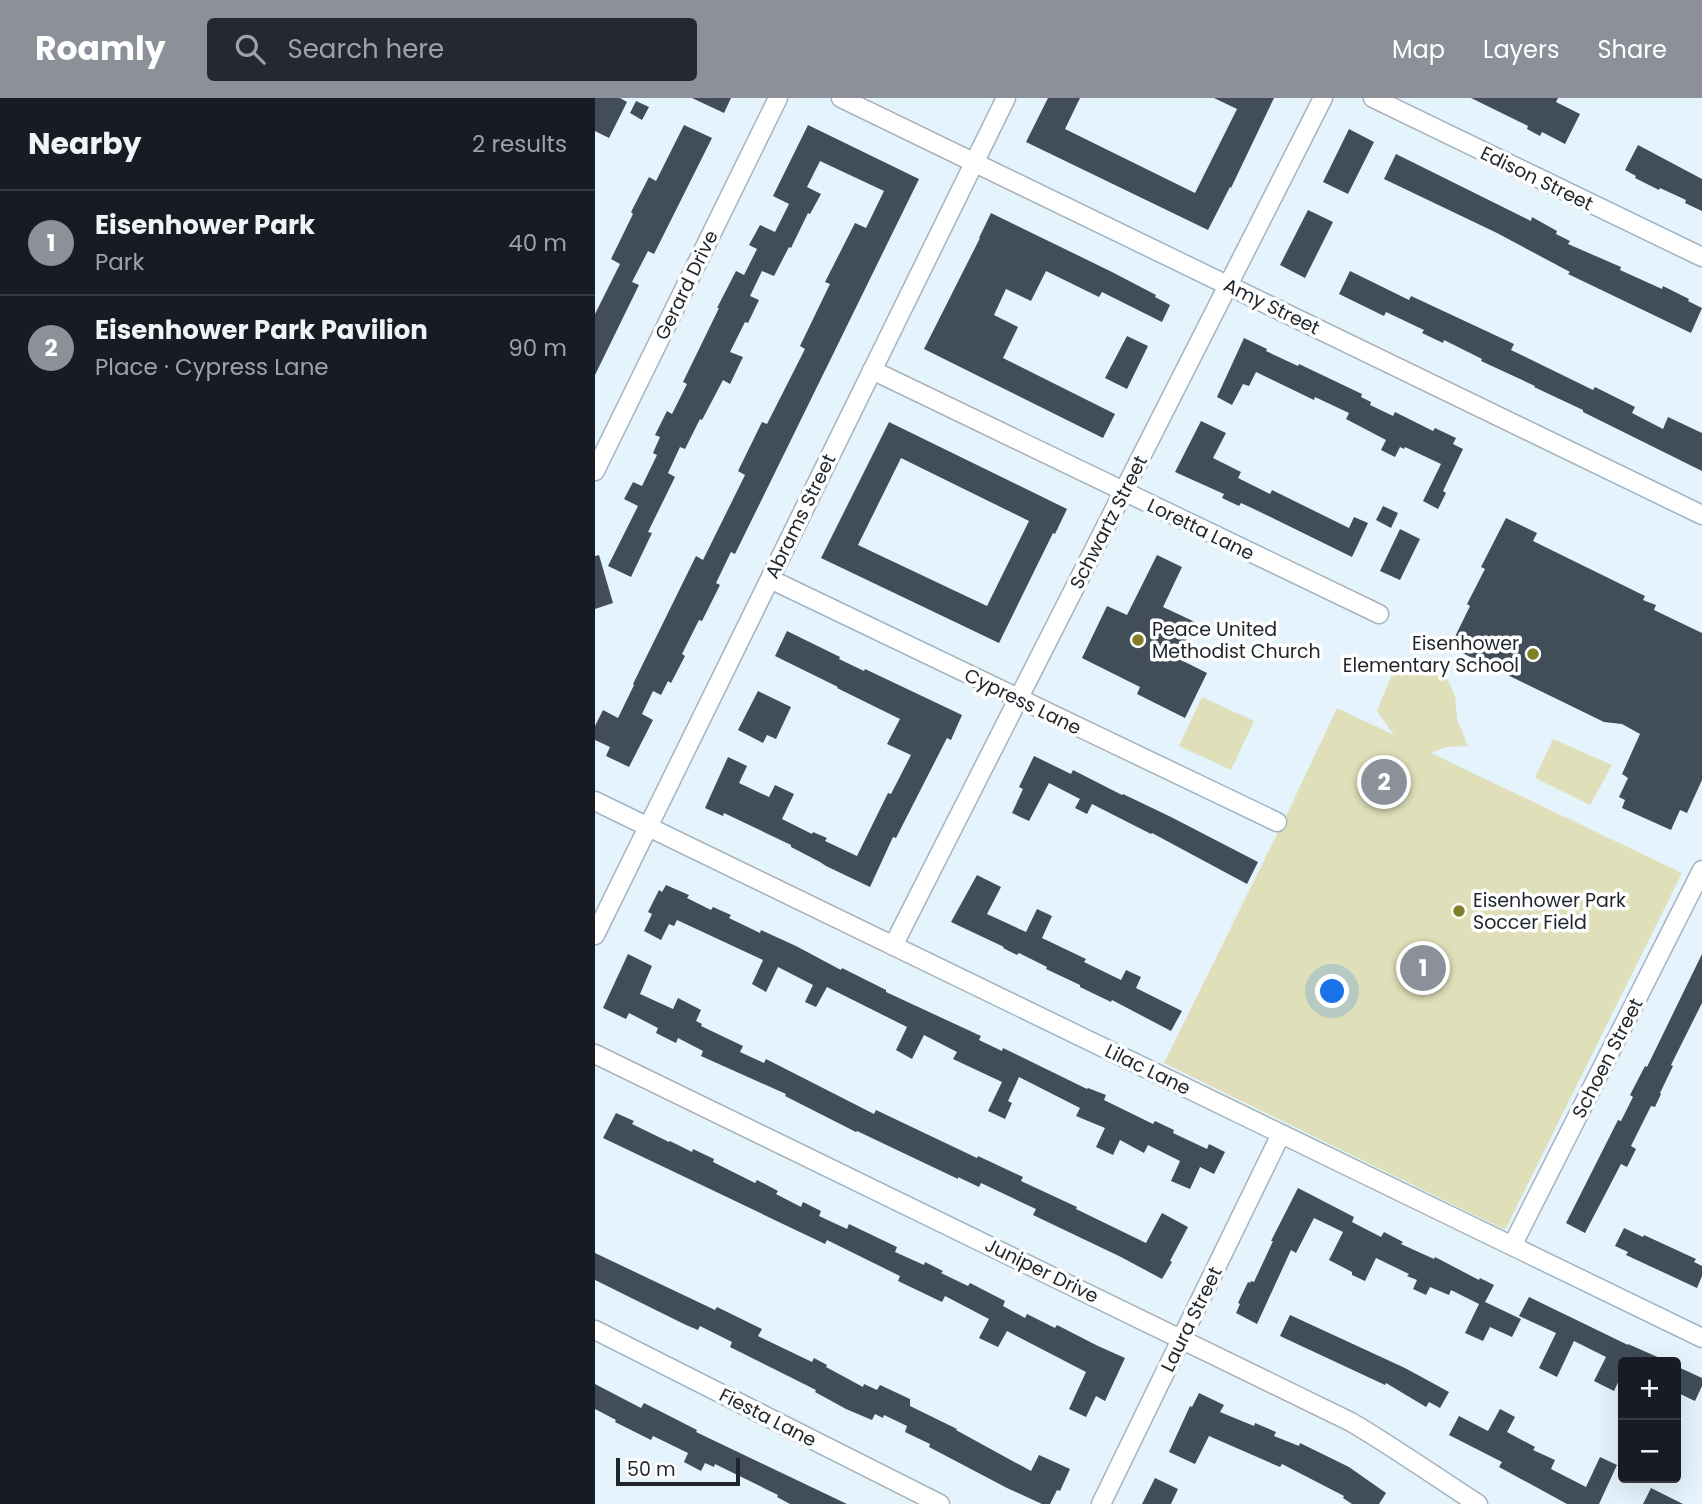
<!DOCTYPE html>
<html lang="en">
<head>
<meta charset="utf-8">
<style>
	:root { --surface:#171b24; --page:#242831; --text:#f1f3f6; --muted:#9ea1a6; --line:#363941; --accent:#8c9099 }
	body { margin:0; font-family:Poppins,sans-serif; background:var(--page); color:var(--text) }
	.controls { position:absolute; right:21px; bottom:21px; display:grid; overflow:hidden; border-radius:7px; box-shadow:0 7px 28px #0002 }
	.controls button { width:63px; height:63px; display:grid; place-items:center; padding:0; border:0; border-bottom:2px solid var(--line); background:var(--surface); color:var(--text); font:35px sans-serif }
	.scale { position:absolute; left:21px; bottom:18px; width:124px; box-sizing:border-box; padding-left:7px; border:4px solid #1f252a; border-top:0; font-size:19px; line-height:24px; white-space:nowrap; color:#1f252a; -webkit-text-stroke:5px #fefefe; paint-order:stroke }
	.you { position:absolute; left:738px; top:894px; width:24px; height:24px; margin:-18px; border:5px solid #fff; border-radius:50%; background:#1a73e8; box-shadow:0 0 0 10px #1a73e833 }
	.badge { display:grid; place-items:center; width:46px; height:46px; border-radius:50%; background:var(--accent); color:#fff; font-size:23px; font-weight:700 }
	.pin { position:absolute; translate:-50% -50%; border:4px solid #fff; box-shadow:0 2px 7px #0006 }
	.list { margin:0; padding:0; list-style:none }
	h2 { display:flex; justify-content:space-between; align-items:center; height:91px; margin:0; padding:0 28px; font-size:30px }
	h2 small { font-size:23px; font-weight:400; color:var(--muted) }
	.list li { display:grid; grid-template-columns:46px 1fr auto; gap:21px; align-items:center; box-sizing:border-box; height:105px; padding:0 28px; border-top:2px solid var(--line) }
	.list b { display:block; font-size:26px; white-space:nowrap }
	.list p { margin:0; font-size:23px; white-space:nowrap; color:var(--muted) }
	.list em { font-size:23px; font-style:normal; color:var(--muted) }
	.icon { flex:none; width:38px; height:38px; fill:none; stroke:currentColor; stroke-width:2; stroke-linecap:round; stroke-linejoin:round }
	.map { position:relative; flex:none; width:1107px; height:1406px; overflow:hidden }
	header { display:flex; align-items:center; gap:42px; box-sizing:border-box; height:98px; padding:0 35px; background:var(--accent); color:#fff }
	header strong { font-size:33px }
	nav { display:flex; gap:38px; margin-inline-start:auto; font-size:24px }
	.search { width:490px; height:63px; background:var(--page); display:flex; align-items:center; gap:18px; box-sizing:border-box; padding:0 24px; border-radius:7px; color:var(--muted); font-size:26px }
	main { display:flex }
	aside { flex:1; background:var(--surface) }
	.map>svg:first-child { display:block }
	.green { fill:#dfe0b9 }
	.building { fill:#414e59; fill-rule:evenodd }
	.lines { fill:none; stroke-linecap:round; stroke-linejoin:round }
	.minor-casing { stroke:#a4b3c0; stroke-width:21 }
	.minor { stroke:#fff; stroke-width:18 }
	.poi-dot { fill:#807f28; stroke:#fefefe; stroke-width:2.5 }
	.labels { text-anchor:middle; stroke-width:7; stroke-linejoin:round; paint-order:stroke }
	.street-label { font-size:19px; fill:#1f252a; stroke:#fefefe }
	.poi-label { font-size:19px; fill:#1f252a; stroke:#fefefe; text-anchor:start }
</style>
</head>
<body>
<header>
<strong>Roamly</strong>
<div class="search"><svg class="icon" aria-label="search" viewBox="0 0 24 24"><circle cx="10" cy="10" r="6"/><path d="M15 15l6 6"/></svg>Search here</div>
<nav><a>Map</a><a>Layers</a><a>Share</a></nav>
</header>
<main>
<aside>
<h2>Nearby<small>2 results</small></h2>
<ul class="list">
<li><span class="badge">1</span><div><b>Eisenhower Park</b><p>Park</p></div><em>40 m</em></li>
<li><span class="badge">2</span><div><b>Eisenhower Park Pavilion</b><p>Place · Cypress Lane</p></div><em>90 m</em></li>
</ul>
</aside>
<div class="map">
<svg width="1107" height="1406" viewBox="0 0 1107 1406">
	<rect width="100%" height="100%" fill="#e5f3fd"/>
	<path class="green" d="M 833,568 L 851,578 L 860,598 L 862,621 L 873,648 L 851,649 L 836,655 L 1087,775 L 910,1132 L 569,965 L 692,716 L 742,610 L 799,637 L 782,613 L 798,574 L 817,569 Z
		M 607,599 L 659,623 L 636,672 L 584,648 Z
		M 958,641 L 1017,667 L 995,707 L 940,680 Z"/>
	<path class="building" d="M 0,0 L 25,0 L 32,4 L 14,40 L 0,33 Z
		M 97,0 L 136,0 L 129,15 Z
		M 453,0 L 485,0 L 470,31 L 600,95 L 642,11 L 619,0 L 679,0 L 636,90 L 635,89 L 613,132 L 431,44 Z
		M 876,0 L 963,0 L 961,4 L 985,16 L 970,46 L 947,34 L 945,38 L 932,31 L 933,28 Z
		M 41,3 L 54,9 L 47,22 L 35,15 Z
		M 89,27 L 117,40 L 59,156 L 53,153 L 37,184 L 44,187 L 0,277 L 0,216 L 25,166 L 16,161 L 38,116 L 36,114 L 54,79 L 61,83 Z
		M 213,27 L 324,81 L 140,456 L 136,454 L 121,485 L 125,487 L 107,523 L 104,522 L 87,556 L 90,558 L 76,585 L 73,583 L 66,597 L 58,593 L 47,616 L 58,622 L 34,669 L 11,658 L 15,649 L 0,642 L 0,628 L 8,612 L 23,620 L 39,587 L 38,586 L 101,458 L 108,462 L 150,377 L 143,373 L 167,324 L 172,326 L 210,251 L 205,248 L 235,186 L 230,184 L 260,125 L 271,130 L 289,93 L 225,63 L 212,89 L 226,96 L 215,116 L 213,115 L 196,150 L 194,149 L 179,178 L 167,173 L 155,198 L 164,202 L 153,225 L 150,224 L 135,254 L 148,259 L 135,286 L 128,282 L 107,322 L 105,321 L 90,351 L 85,349 L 73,375 L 80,379 L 53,434 L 57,435 L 36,479 L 13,468 L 43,408 L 29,401 L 38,384 L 47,388 L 62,357 L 58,355 L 65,339 L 60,337 L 72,313 L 77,316 L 92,286 L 88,284 L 124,210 L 122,210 L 141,173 L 149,177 L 162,151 L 154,147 L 165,127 L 180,134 L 194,106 L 178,98 Z
		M 754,31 L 779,44 L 753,96 L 728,84 Z
		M 1043,47 L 1107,81 L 1107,113 L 1090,105 L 1091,102 L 1065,90 L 1064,92 L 1040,80 L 1041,78 L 1030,72 Z
		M 801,56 L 936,123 L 937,119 L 962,133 L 961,136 L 975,143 L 973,146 L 1026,169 L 1025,172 L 1067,191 L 1068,188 L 1094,201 L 1093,203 L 1107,210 L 1096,235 L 973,176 L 975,174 L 902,135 L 789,81 Z
		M 713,112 L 738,124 L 710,180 L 685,167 Z
		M 396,115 L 517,174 L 561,197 L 560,199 L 575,207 L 567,224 L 507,194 L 504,199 L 451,173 L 436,203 L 411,191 L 399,217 L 423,229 L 408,260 L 520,316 L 508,340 L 329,251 L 385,140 L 384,140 Z
		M 755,173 L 814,202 L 816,198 L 829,204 L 919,246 L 916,252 L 998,292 L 1000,289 L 1040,309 L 1037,315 L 1068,331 L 1073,319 L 1107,335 L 1107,373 L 988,314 L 988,312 L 939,289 L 940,288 L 886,263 L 887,261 L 849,242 L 848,245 L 827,235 L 829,232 L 791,214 L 789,218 L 744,196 Z
		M 532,238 L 553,248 L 532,291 L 510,280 Z
		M 649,240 L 672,251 L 671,253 L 703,268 L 704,266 L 767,296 L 766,299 L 776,304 L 775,307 L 798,318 L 800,314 L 838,333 L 840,330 L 861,340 L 858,346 L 868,351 L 848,393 L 851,395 L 843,411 L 828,403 L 846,366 L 810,349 L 809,351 L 805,349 L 800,359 L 786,352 L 791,342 L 751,321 L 754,315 L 720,299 L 719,302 L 661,274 L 654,288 L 648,286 L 637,307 L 622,299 Z
		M 606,323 L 631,335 L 618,360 L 646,374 L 643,380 L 675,396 L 677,392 L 754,430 L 759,419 L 773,425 L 757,459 L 661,412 L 646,405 L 644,408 L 627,400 L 629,396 L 580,374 Z
		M 294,324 L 472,411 L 460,436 L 458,435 L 404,545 L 226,460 ZM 306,360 L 434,423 L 392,508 L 263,447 Z
		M 788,408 L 803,415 L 796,430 L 781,422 Z
		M 911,420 L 942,435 L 938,443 L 1050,498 L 1048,502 L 1061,507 L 1059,512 L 1107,535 L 1107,682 L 1092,715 L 1085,712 L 1076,732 L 1027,710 L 1030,702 L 1024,699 L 1033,680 L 1027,676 L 1045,636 L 1027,626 L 1009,624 L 855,549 L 875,508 L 872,506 L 890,471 L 886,469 Z
		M 805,431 L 825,441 L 805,482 L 785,473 Z
		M 4,457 L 18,505 L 0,511 L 0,458 Z
		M 562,457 L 587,469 L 568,509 L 600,524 L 582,560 L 612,575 L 590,620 L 542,596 L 545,589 L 487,560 L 512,508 L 532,517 Z
		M 192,533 L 245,559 L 244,561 L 269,573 L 270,571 L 367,617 L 356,642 L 352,640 L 301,740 L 298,739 L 275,789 L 231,768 L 225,764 L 196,749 L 196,747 L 129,715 L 128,718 L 110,710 L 133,659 L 152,668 L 144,685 L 174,699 L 180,687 L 199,696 L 187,721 L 217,736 L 218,734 L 232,740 L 230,743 L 262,758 L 293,695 L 296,696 L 316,657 L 292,646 L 305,621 L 242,590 L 243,589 L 180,558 Z
		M 163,593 L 196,609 L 181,641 L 172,637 L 168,645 L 143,632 Z
		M 439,658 L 476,676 L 478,672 L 527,697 L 528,696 L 576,719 L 663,764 L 652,786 L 557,735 L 556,736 L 497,706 L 492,716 L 480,710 L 485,701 L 454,685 L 434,723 L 417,715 L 428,691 L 424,689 Z
		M 776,664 L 813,682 L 802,704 L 765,686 Z
		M 382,777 L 406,789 L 392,816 L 431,834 L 442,811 L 457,818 L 447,840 L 491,861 L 489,864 L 526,882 L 531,872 L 546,879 L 541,890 L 587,913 L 576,933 L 517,902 L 516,904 L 485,889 L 485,887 L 451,871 L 452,869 L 424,855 L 422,857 L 408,850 L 409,849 L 356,824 Z
		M 71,787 L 94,797 L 92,800 L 116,812 L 118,809 L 136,817 L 134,820 L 165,835 L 166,832 L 201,848 L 246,872 L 247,870 L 291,892 L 291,894 L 386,938 L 384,942 L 407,953 L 408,950 L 492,991 L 493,990 L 511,997 L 509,1002 L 558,1026 L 560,1023 L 579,1032 L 578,1035 L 612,1051 L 614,1046 L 630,1054 L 619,1076 L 605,1069 L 595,1091 L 576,1083 L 585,1063 L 553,1047 L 549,1055 L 525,1042 L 518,1057 L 501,1049 L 510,1030 L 481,1018 L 485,1010 L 424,979 L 413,1003 L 417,1005 L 410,1021 L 393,1013 L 407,984 L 358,961 L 362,954 L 329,937 L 317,961 L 301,952 L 312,929 L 232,889 L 221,909 L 210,904 L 218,887 L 183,869 L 171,894 L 157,886 L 168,862 L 82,822 L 79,828 L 74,826 L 66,842 L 49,833 L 57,816 L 53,814 L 64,792 L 67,794 Z
		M 33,856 L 57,868 L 45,896 L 78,911 L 83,900 L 106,912 L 101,923 L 107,926 L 106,928 L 148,948 L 145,954 L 169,965 L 171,961 L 279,1016 L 281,1012 L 382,1060 L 383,1058 L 428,1079 L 426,1083 L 482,1109 L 481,1111 L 551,1145 L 567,1115 L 593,1129 L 575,1163 L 577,1164 L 567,1181 L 526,1159 L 438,1117 L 441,1111 L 428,1105 L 386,1085 L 384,1089 L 363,1079 L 363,1081 L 262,1033 L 261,1034 L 190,998 L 191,996 L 106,958 L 108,953 L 83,940 L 81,945 L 61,935 L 63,930 L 34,915 L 31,921 L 8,910 Z
		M 1107,856 L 1107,905 L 1076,967 L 1078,968 L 1065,995 L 1066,996 L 1060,1009 L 1056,1008 L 1036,1048 L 1041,1051 L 1032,1069 L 1026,1066 L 990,1135 L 971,1125 L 1023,1022 L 1026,1023 L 1038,999 L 1035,997 L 1050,968 L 1052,969 Z
		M 21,1015 L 39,1023 L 37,1026 L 74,1044 L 75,1043 L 97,1054 L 98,1051 L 119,1061 L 118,1064 L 160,1085 L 162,1082 L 183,1093 L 181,1096 L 206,1109 L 208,1104 L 226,1113 L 224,1118 L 252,1131 L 254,1126 L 302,1149 L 300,1154 L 329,1167 L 330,1164 L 348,1173 L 346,1175 L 373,1188 L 375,1185 L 410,1203 L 408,1208 L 430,1220 L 432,1216 L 460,1230 L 462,1227 L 503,1248 L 530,1260 L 510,1303 L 501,1298 L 491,1319 L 474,1311 L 491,1274 L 412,1233 L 403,1249 L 384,1240 L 394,1221 L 350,1198 L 347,1204 L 303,1183 L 305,1178 L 232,1142 L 230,1146 L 8,1040 Z
		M 703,1090 L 759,1119 L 757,1124 L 786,1139 L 789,1134 L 808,1144 L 806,1146 L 839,1161 L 840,1159 L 884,1182 L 885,1180 L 899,1187 L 890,1204 L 926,1221 L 917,1239 L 895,1229 L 888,1243 L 870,1235 L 884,1206 L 856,1192 L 854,1197 L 835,1189 L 831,1197 L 818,1191 L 822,1182 L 812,1178 L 814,1176 L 781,1160 L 770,1183 L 757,1177 L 757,1174 L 734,1162 L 748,1134 L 719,1120 L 701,1155 L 696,1152 L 662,1226 L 641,1215 L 645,1206 L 643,1205 L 653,1184 L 655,1185 L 656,1183 L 659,1184 L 678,1143 L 676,1143 Z
		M 1029,1130 L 1048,1139 L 1049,1137 L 1101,1161 L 1099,1164 L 1107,1168 L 1107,1178 L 1102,1190 L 1031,1157 L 1033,1154 L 1020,1148 Z
		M 0,1155 L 120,1212 L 122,1209 L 167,1231 L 163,1238 L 217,1264 L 219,1260 L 232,1267 L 231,1269 L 268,1289 L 269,1286 L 282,1292 L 285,1287 L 315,1301 L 315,1308 L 362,1331 L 361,1332 L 436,1373 L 444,1357 L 475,1371 L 465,1393 L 462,1392 L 455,1406 L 447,1406 L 412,1390 L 334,1349 L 335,1346 L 310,1334 L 312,1328 L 289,1317 L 288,1320 L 280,1316 L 277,1322 L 251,1311 L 220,1294 L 221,1292 L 135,1249 L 137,1244 L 105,1228 L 103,1232 L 91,1227 L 0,1182 Z
		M 934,1199 L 1033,1247 L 1033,1246 L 1074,1264 L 1028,1264 L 1028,1274 L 1019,1293 L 999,1283 L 1011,1259 L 979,1243 L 962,1279 L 944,1270 L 961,1235 L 924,1218 Z
		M 695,1217 L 810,1270 L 854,1294 L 845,1310 L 834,1304 L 831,1309 L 791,1285 L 790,1287 L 685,1238 Z
		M 1081,1268 L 1107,1280 L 1107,1288 L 1100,1303 L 1081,1294 Z
		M 0,1286 L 46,1310 L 49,1305 L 102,1332 L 101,1334 L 252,1406 L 195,1406 L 182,1399 L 183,1397 L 120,1366 L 119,1369 L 110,1365 L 106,1373 L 89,1364 L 93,1355 L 58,1338 L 56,1342 L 20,1324 L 21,1322 L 0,1311 Z
		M 604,1295 L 629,1307 L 625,1314 L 659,1328 L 660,1325 L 681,1334 L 679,1338 L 704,1348 L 705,1345 L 754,1369 L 791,1395 L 784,1406 L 757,1406 L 748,1400 L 749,1398 L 687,1366 L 685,1369 L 614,1338 L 600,1366 L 574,1354 L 595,1308 L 597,1309 Z
		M 905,1311 L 920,1319 L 912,1334 L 940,1349 L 938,1352 L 960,1362 L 956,1371 L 991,1389 L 1005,1359 L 1022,1367 L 1004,1406 L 972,1406 L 904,1369 L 907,1364 L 854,1337 L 864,1318 L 893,1333 Z
		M 560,1380 L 583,1391 L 576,1406 L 547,1406 Z
		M 1056,1390 L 1088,1406 L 1048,1406 Z"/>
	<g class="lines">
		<g class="minor-casing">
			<path id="minor" d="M 246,0 L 1107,417
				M 778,0 L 1107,159
				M 277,272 L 784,516
				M 0,373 L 183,0
				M 175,481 L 682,724
				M 0,703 L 1107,1240
				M 0,837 L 411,0
				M 298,848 L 728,0
				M 0,956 L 756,1324 C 800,1350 841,1379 883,1406
				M 917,1148 L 1107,772
				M 0,1232 L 345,1406
				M 506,1406 L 686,1036"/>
		</g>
		<use href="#minor" class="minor"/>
	</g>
	<g class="poi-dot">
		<circle cx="543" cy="542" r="7"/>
		<circle cx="938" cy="556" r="7"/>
		<circle cx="864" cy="813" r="7"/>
	</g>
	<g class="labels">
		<g class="street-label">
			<text transform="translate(942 80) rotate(26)" y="7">Edison Street</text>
			<text transform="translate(91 187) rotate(-64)" y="7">Gerard Drive</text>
			<text transform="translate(677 208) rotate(26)" y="7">Amy Street</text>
			<text transform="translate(205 418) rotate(-64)" y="7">Abrams Street</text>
			<text transform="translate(513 424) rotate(-63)" y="7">Schwartz Street</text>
			<text transform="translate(606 431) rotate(26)" y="7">Loretta Lane</text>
			<text transform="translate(428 603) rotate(26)" y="7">Cypress Lane</text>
			<text transform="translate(1012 960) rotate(-63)" y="7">Schoen Street</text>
			<text transform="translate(553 971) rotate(26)" y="7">Lilac Lane</text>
			<text transform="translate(447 1172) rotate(26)" y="7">Juniper Drive</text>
			<text transform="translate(596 1221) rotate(-64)" y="7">Laura Street</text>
			<text transform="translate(173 1319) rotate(27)" y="7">Fiesta Lane</text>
		</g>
		<g class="poi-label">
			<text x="557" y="538">Peace United<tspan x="557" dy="22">Methodist Church</tspan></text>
			<text x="924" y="552" text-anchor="end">Eisenhower<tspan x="924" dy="22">Elementary School</tspan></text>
			<text x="878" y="809">Eisenhower Park<tspan x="878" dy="22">Soccer Field</tspan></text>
		</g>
	</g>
</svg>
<div class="controls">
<button>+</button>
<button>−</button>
</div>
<div class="scale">50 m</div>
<div class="you"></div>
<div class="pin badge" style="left:828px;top:870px">1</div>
<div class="pin badge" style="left:789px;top:684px">2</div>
</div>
</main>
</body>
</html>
